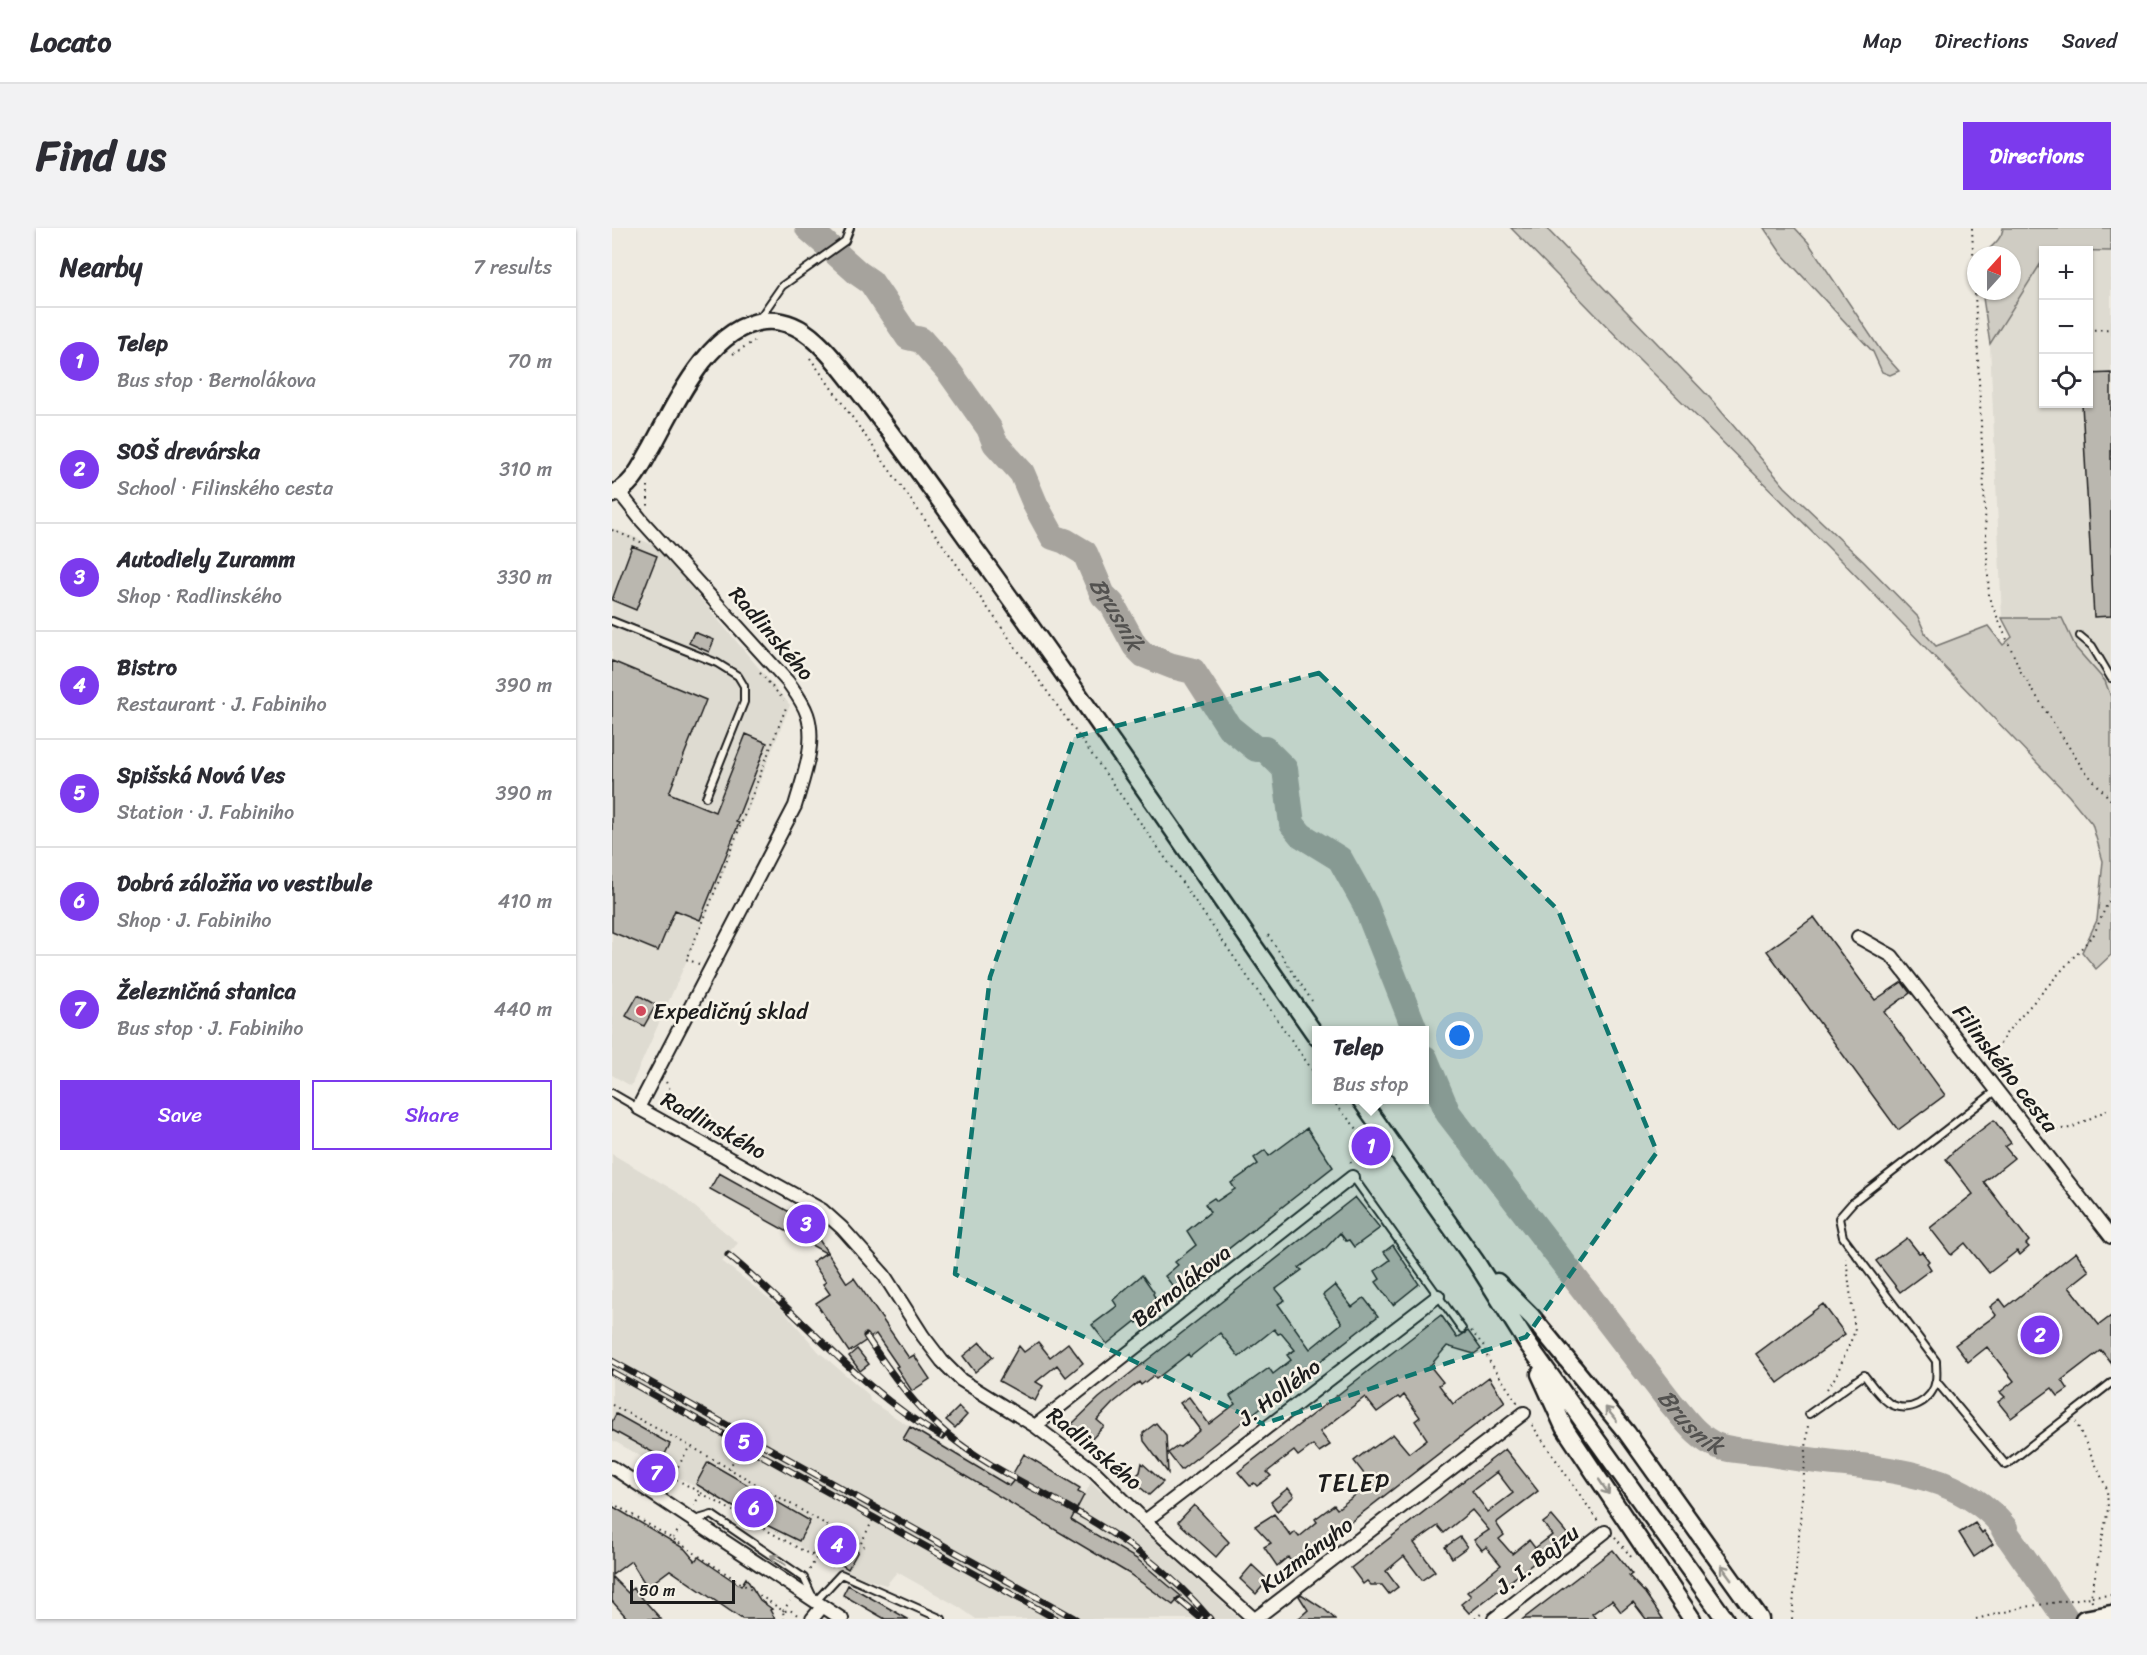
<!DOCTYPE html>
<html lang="en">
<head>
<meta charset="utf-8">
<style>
	:root { --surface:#fff; --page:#f2f2f3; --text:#2b2b33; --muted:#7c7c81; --line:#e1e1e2; --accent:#7c3aed }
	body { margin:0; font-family:Sriracha,sans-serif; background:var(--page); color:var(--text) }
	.controls { position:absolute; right:18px; top:18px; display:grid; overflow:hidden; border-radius:0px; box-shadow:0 2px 4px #0004 }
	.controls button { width:54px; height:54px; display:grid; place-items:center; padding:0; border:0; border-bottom:2px solid var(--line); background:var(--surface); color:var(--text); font:30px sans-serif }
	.compass { position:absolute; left:1355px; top:18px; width:54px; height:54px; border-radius:50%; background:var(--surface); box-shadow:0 2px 4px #0004; rotate:21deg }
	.scale { position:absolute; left:18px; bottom:15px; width:105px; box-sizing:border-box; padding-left:6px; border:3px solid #1c1c1c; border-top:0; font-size:16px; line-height:21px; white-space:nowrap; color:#1c1c1c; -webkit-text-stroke:4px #f7f3e8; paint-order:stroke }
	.you { position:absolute; left:848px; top:808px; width:21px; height:21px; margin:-15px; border:4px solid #fff; border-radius:50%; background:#1a73e8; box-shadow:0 0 0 9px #1a73e833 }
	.badge { display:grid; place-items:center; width:39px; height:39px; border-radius:50%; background:var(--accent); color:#fff; font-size:20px; font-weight:700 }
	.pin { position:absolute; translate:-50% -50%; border:3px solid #fff; box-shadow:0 2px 6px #0006 }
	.popup { position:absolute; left:700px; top:798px; width:117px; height:78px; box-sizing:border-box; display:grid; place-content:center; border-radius:0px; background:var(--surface); filter:drop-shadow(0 2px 4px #0005); font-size:20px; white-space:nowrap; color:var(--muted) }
	.popup b { font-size:22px; color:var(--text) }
	.popup::after { content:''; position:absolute; left:50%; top:100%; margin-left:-12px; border:12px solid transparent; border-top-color:var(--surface) }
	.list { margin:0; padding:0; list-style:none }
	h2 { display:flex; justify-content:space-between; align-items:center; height:78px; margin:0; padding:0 24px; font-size:26px }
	h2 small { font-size:20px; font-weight:400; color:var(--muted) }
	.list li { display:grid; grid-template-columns:39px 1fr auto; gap:18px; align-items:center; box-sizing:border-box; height:108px; padding:0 24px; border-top:2px solid var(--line) }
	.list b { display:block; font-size:22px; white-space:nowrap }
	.list p { margin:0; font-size:20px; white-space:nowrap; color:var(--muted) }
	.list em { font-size:20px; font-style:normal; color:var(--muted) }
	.actions { display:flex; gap:12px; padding:18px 24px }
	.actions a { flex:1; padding:14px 0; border:2px solid var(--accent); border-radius:0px; text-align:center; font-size:21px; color:var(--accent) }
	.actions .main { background:var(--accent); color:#fff }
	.icon { flex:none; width:33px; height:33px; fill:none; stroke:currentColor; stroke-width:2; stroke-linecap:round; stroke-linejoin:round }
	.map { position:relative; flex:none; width:1499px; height:1391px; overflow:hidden; border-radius:0px }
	header { display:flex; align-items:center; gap:36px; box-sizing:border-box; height:84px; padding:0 30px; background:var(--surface); border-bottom:2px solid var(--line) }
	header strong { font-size:28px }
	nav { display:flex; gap:33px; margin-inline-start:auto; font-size:21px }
	.intro { display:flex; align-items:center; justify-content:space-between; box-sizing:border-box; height:144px; padding:0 36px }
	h1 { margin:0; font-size:42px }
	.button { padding:15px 27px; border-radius:0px; background:var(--accent); color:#fff; font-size:21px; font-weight:700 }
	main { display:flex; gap:36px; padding:0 36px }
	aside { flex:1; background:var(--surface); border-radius:0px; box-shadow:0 2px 4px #0004 }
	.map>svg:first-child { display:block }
	.built { fill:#dedbd1 }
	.green { fill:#cfccc3; stroke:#767470; stroke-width:1.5 }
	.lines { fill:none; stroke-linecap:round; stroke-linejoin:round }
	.river { stroke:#a6a39d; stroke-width:26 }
	.building { fill:#bab7af; stroke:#1c1c1c; stroke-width:1.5; fill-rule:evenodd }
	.service-casing { stroke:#1c1c1c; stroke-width:10 }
	.minor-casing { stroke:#1c1c1c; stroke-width:16 }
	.secondary-casing { stroke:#1c1c1c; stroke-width:21 }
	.path { stroke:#1c1c1c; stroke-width:2; stroke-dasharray:1.5 4.5; stroke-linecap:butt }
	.service { stroke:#f7f3e8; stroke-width:6 }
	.minor { stroke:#f7f3e8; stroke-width:12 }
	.secondary { stroke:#f7f3e8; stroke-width:16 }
	.rail-casing { stroke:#1c1c1c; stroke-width:7 }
	.rail { stroke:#f7f3e8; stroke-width:4.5; stroke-dasharray:14; stroke-linecap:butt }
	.oneway { stroke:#94928c }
	.marked { fill:#0f766e; fill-opacity:0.2; stroke:#0f766e; stroke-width:4.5; stroke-dasharray:12 8; stroke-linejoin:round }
	.poi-dot { fill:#d1495b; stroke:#f7f3e8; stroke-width:2 }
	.labels { text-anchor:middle; stroke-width:5; stroke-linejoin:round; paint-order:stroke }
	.street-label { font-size:22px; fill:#1c1c1c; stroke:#f7f3e8 }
	.poi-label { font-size:22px; fill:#1c1c1c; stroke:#f7f3e8; text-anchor:start }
	.water-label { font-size:24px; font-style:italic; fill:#535250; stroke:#f7f3e8 }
	.neighbourhood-label { font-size:24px; letter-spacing:1.5px; fill:#1c1c1c; stroke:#f7f3e8 }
</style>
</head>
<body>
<header>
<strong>Locato</strong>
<nav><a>Map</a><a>Directions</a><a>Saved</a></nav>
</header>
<div class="intro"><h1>Find us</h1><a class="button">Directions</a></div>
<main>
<aside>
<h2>Nearby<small>7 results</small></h2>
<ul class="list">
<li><span class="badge">1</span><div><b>Telep</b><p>Bus stop · Bernolákova</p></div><em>70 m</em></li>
<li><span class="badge">2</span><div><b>SOŠ drevárska</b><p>School · Filinského cesta</p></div><em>310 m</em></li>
<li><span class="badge">3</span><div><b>Autodiely Zuramm</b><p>Shop · Radlinského</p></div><em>330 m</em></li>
<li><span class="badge">4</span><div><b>Bistro</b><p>Restaurant · J. Fabiniho</p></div><em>390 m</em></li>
<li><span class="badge">5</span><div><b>Spišská Nová Ves</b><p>Station · J. Fabiniho</p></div><em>390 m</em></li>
<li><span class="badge">6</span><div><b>Dobrá záložňa vo vestibule</b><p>Shop · J. Fabiniho</p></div><em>410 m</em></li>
<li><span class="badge">7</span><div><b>Železničná stanica</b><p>Bus stop · J. Fabiniho</p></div><em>440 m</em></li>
</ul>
<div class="actions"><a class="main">Save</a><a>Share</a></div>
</aside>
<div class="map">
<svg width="1499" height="1391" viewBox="0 0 1499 1391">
	<rect width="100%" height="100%" fill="#eeeae0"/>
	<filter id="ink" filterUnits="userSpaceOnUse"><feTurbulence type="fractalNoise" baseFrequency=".0167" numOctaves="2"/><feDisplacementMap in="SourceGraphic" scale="12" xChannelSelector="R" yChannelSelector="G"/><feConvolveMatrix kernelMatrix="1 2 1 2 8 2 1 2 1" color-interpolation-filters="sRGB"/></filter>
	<g filter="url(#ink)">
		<path class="built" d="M 1499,23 L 1499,469 L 1493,453 L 1464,420 L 1450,390 L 1390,390 L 1378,116 L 1431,32 L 1432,176 L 1476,176 L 1477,24 Z
			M 0,300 L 44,318 L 178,477 L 91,696 L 19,858 L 0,847 Z
			M 0,926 L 65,964 L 126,1015 L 110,1033 L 171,1082 L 207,1124 L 257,1167 L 258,1173 L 297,1198 L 462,1289 L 479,1254 L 628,1391 L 364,1391 L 347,1379 L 285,1344 L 274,1357 L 231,1344 L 151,1297 L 0,1212 Z"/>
		<path class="green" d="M 899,0 L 934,0 L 1098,170 L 1173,259 L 1252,334 L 1306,389 L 1314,407 L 1324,418 L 1376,398 L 1391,417 L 1400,409 L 1390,390 L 1450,390 L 1464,420 L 1493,453 L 1499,469 L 1499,727 L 1484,741 L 1470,724 L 1485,692 L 1491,633 L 1480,596 L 1457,568 L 1229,332 L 1019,123 Z
			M 1152,0 L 1183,0 L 1196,14 L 1269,123 L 1287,143 L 1278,147 L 1270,144 L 1261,124 L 1169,25 Z
			M 1391,0 L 1499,0 L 1499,23 L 1432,22 L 1431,32 L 1378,116 L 1370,63 L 1400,63 L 1400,27 L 1371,27 C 1378,19 1390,12 1391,0 Z"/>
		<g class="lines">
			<g class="river">
				<path id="s1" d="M 196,0 L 246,45 L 259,54 L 296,109 L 309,112 L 338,145 L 377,200 L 383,215 L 410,245 L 424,278 L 441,309 L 453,313 L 473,325 L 491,367 L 500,376 L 523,418 L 532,427 L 560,438 L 581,443 L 617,499 L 644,521 L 653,521 L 673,541 L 680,596 L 689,607 L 728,631 L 753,676 L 803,802"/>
				<path id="s2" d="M 813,830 L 836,885 L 1059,1175 C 1073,1191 1086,1211 1106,1218 C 1119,1223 1137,1223 1151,1225 C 1172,1228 1193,1232 1214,1234 C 1278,1241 1350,1246 1393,1300 L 1392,1302 C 1413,1332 1434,1361 1454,1391"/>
			</g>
		</g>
		<path class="building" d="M 1499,145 L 1499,388 L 1482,389 L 1470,176 L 1476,176 L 1476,146 Z
			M 20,318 L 45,328 L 24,382 L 0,372 Z
			M 82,404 L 102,412 L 97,424 L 77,415 Z
			M 0,433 L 94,472 L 57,565 L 103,584 L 134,506 L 155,515 L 124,594 L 127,595 L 88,692 L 63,682 L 46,723 L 0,704 Z
			M 1202,689 L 1263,772 L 1290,754 L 1298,765 L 1272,784 L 1333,867 L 1286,902 L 1155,723 Z
			M 26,767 L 44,777 L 32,798 L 14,788 Z
			M 1382,892 L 1399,915 L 1393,919 L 1402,930 L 1372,954 L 1417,1013 L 1414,1016 L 1417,1019 L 1408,1027 L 1405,1023 L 1377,1045 L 1353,1015 L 1339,1027 L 1318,1000 L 1361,966 L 1334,931 L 1344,921 Z
			M 695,900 L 721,939 L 564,1062 L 553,1048 L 566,1037 L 563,1034 L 584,1017 L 575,1003 L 598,984 L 593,976 L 602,970 L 605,973 L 623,961 L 619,955 L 646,936 L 642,930 L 653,922 L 657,928 Z
			M 107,945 L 210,1002 L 206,1010 L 235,1055 L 242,1050 L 297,1130 L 302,1127 L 318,1151 L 300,1163 L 284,1139 L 286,1138 L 264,1106 L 237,1124 L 204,1075 L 218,1066 L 211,1056 L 214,1054 L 200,1034 L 214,1025 L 98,961 Z
			M 743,969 L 768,1000 L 742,1019 L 737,1012 L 734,1013 L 728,1005 L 713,1021 L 687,1040 L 690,1042 L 664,1061 L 673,1072 L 666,1076 L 698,1121 L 730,1095 L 711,1067 L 723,1057 L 740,1079 L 752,1070 L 766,1088 L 569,1242 L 556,1225 L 566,1218 L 568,1219 L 588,1202 L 568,1175 L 577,1169 L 597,1196 L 623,1176 L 618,1168 L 657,1140 L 661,1146 L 679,1132 L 675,1127 L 683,1122 L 669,1105 L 666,1106 L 662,1101 L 627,1129 L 608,1105 L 578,1129 L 576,1126 L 544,1151 L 541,1148 L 529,1157 L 527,1154 L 501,1175 L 485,1192 L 492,1198 L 478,1213 L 460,1196 L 487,1170 Z
			M 1295,1010 L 1307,1025 L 1310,1024 L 1317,1033 L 1315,1035 L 1319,1041 L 1288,1064 L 1264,1033 Z
			M 781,1017 L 807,1056 L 781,1077 L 764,1054 L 768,1051 L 763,1043 L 778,1032 L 772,1024 Z
			M 1464,1024 L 1477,1043 L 1457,1059 L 1487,1097 L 1499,1088 L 1499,1135 L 1489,1122 L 1450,1152 L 1456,1161 L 1446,1168 L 1440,1160 L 1399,1190 L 1386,1174 L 1393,1169 L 1388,1164 L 1402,1153 L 1375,1119 L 1356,1134 L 1343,1117 L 1384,1087 L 1378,1079 L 1388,1071 L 1394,1079 Z
			M 530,1047 L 542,1064 L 541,1066 L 547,1076 L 525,1095 L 524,1093 L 495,1116 L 480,1097 L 505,1078 L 501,1072 Z
			M 1211,1076 L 1233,1106 L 1166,1155 L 1144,1126 Z
			M 829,1087 L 845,1110 L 856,1103 L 869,1121 L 862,1126 L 835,1118 L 818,1138 L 831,1154 L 827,1157 L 841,1176 L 877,1149 L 893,1174 L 700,1324 L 681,1337 L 676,1329 L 665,1338 L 652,1319 L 659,1315 L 643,1298 L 662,1286 L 679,1308 L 683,1304 L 687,1309 L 705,1294 L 703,1291 L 722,1277 L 725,1281 L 759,1255 L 742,1233 L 760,1219 L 761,1220 L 781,1206 L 797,1225 L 815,1211 L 803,1193 L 808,1189 L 792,1167 L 788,1171 L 786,1169 L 765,1184 L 753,1169 L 708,1204 L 718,1217 L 707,1224 L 701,1217 L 686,1228 L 682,1223 L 655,1244 L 659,1248 L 645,1258 L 642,1255 L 638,1258 L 626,1244 Z
			M 368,1114 L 381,1129 L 363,1144 L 351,1128 Z
			M 426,1114 L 438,1129 L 456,1115 L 471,1135 L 454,1149 L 445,1137 L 424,1154 L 431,1158 L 423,1173 L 387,1153 L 407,1118 L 412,1124 Z
			M 245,1121 L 257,1136 L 248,1143 L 237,1128 Z
			M 347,1179 L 355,1187 L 343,1200 L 334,1192 Z
			M 4,1186 L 58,1216 L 51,1230 L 0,1202 L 0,1194 Z
			M 544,1195 L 554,1207 L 556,1245 L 532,1213 L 531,1205 Z
			M 298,1199 L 397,1258 L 402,1252 L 399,1249 L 412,1226 L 468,1260 L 466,1264 L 472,1267 L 459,1292 L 525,1331 L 569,1368 L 561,1377 L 516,1345 L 291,1211 Z
			M 893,1221 L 926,1263 L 884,1295 L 892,1307 L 887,1311 L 900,1326 L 917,1312 L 923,1320 L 940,1307 L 931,1295 L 940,1288 L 957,1308 L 857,1385 L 849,1376 L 859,1368 L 855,1364 L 889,1337 L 874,1319 L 870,1322 L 862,1312 L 877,1302 L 860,1282 L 832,1305 L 826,1298 L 802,1315 L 823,1343 L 810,1352 L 792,1328 L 774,1343 L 786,1359 L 777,1366 L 770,1357 L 759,1357 L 755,1353 L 751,1356 L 739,1340 ZM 885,1244 L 901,1265 L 876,1284 L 860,1263 Z
			M 96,1234 L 198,1293 L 187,1313 L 136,1288 L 84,1256 Z
			M 530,1235 L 551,1254 L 537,1267 L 520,1252 L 528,1244 Z
			M 676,1260 L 682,1268 L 665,1283 L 659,1274 Z
			M 582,1277 L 617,1314 L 604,1329 L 566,1294 Z
			M 0,1278 L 73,1321 L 83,1333 L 86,1329 L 129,1358 L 134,1350 L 148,1372 L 160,1381 L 158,1382 L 163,1391 L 130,1391 L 58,1342 L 35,1359 L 19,1333 L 0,1347 Z
			M 1363,1295 L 1370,1305 L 1372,1303 L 1381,1316 L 1362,1329 L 1347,1305 Z
			M 227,1309 L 246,1323 L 236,1341 L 217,1329 Z
			M 848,1309 L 855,1319 L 840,1330 L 833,1319 Z
			M 1001,1322 L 1020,1346 L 1017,1348 L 1033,1365 L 1051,1391 L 1034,1391 L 1021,1374 L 1009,1384 L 1000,1372 L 980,1386 L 984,1391 L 911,1391 Z
			M 640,1337 L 656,1352 L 644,1366 L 628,1351 Z
			M 0,1349 L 16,1365 L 21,1360 L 49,1391 L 16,1391 L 0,1373 Z
			M 236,1357 L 296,1391 L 273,1391 L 231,1367 Z
			M 689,1366 L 712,1381 L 723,1391 L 686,1391 L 696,1382 L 687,1368 Z"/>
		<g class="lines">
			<g class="service-casing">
				<path id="service" d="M 147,91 L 170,58 L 233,13 L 238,0
					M 0,393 L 105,435 L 126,448 L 132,458 L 132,474 L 94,569
					M 1468,408 L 1480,418 L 1499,450
					M 0,865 L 26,880
					M 741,949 L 850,1101
					M 1324,1153 L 1394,1237 L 1499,1155
					M 1197,1186 L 1252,1147 C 1259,1156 1267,1168 1277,1175 C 1296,1187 1321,1173 1324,1152 C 1325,1147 1324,1139 1324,1133 L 1231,1009 L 1227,990 L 1241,974 L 1385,862
					M 83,1292 L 100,1287 L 192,1350 L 203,1374 L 229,1346 L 330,1391"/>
			</g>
			<g class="minor-casing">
				<path id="minor" d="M 7,264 L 30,293 L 176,454 C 183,464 191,474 195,486 C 205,515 191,550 183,578 L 26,880 L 210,982 L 230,1000 L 272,1047 L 311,1108 L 330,1133 L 349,1152 L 423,1198 L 482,1243 L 533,1293 L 642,1391
					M 1246,709 L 1280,728 L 1499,1009
					M 423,1198 L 740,949
					M 0,1239 L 230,1391
					M 533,1293 L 826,1068
					M 200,1391 L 210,1379
					M 643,1391 L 912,1185
					M 882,1391 L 993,1304"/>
			</g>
			<g class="secondary-casing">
				<path id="secondary" d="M 0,266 C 21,259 30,236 40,219 C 63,177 97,99 152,93 C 172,91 189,99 204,113 C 224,131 239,154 256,175 C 292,222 327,271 362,320 C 479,481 591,646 705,809
					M 749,872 L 864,1034 L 915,1115 L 1113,1391
					M 885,1054 L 920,1089 L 1015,1205 L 1148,1391
					M 928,1146 L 952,1199 L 1080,1391
					M 1472,1391 L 1499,1386"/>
			</g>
			<path class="path" d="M 1360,0 L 1377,370 L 1409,444 L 1471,541 L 1499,572 L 1499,576
				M 1476,102 L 1499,101
				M 121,126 L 142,113
				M 198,130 L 540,611 L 705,849
				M 36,258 L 36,279
				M 0,302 L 31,315
				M 148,445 L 172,472
				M 656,707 L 700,773
				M 87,736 L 74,731 L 91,694 L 175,477
				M 1379,832 L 1395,804 L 1482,706 L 1499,667
				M 54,854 L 60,865 L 92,901
				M 720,872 L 758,916 L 737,936
				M 1432,903 L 1459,900 L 1499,880
				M 859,1103 L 872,1118 L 876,1131 L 905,1174 L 903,1175
				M 1215,1161 L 1224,1148 L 1243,1103 L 1234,1030
				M 0,1177 L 78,1218 L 253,1319
				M 447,1194 L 476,1221
				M 920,1197 L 986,1293
				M 26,1241 L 40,1238 L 89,1265 L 82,1277
				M 117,1241 L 132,1213
				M 60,1249 L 78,1218
				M 89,1265 L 204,1330 L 197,1343
				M 0,1275 L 61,1311 L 161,1376 L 171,1383 L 172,1391
				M 135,1290 L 136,1288 L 154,1300
				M 1003,1309 L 1020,1330
				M 61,1310 L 68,1300
				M 249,1315 L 264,1286
				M 200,1327 L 217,1298
				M 204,1330 L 220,1340
				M 1480,1374 L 1479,1369 L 1499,1367
				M 171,1383 L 178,1373
				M 173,1383 L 178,1382 L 187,1388
				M 863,1391 L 870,1385
				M 1180,1391 L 1196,1197
				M 1364,1391 L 1413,1379 L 1479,1369 L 1496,1281 L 1495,1261 L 1464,1194"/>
			<use href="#service" class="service"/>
			<use href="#minor" class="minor"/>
			<use href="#secondary" class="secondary"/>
			<g class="rail-casing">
				<path id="rail" d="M 116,1027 C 189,1086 247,1162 330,1209
					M 254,1108 C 278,1144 302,1178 335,1206 C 371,1236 415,1256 456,1279 C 510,1309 558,1343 598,1391
					M 0,1133 L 464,1391
					M 0,1144 L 444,1391
					M 567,1372 L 590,1391"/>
			</g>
			<use href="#rail" class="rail"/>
		</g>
		<defs><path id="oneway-shaft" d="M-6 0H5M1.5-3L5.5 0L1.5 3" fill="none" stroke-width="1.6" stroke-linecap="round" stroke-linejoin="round" transform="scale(1.5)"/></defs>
		<g class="oneway">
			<use href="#oneway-shaft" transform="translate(999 1186) rotate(-129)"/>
			<use href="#oneway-shaft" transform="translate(992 1259) rotate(56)"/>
			<use href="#oneway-shaft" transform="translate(166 1332) rotate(-146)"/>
			<use href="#oneway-shaft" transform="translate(1114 1344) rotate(-126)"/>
		</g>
	</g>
	<path class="marked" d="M 707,445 L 946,682 L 1045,924 L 914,1109 L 651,1196 L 343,1046 L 378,749 L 462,509 Z"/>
	<circle class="poi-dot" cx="29" cy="783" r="6"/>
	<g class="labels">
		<g class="street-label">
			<text transform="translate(160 405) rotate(49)" y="8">Radlinského</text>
			<text transform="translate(1394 840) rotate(52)" y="8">Filinského cesta</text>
			<text transform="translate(102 897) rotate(29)" y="8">Radlinského</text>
			<text transform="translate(569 1057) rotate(-38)" y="8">Bernolákova</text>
			<text transform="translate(667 1164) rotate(-37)" y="8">J. Hollého</text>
			<text transform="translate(483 1220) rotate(40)" y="8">Radlinského</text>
			<text transform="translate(694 1326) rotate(-37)" y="8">Kuzmányho</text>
			<text transform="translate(925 1331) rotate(-38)" y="8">J. I. Bajzu</text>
		</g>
		<g class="poi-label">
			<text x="41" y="791">Expedičný sklad</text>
		</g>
		<g class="water-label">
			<text dy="8" stroke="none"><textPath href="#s1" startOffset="507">Brusník</textPath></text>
			<text dy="8" stroke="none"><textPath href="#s2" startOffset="453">Brusník</textPath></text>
		</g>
		<g class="neighbourhood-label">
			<text x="742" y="1263">TELEP</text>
		</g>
	</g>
</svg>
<div class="controls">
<button>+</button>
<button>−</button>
<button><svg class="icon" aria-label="locate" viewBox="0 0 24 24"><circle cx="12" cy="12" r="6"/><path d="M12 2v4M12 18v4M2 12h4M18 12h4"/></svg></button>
</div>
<svg class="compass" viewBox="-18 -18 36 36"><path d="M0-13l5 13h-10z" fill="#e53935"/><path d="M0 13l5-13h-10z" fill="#7c7c81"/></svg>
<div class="scale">50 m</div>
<div class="you"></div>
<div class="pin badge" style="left:759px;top:918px">1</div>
<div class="popup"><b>Telep</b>Bus stop</div>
<div class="pin badge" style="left:1428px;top:1107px">2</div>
<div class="pin badge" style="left:194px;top:996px">3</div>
<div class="pin badge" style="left:225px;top:1317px">4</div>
<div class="pin badge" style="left:132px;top:1214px">5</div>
<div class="pin badge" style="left:142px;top:1280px">6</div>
<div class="pin badge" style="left:44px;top:1245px">7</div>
</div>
</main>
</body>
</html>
